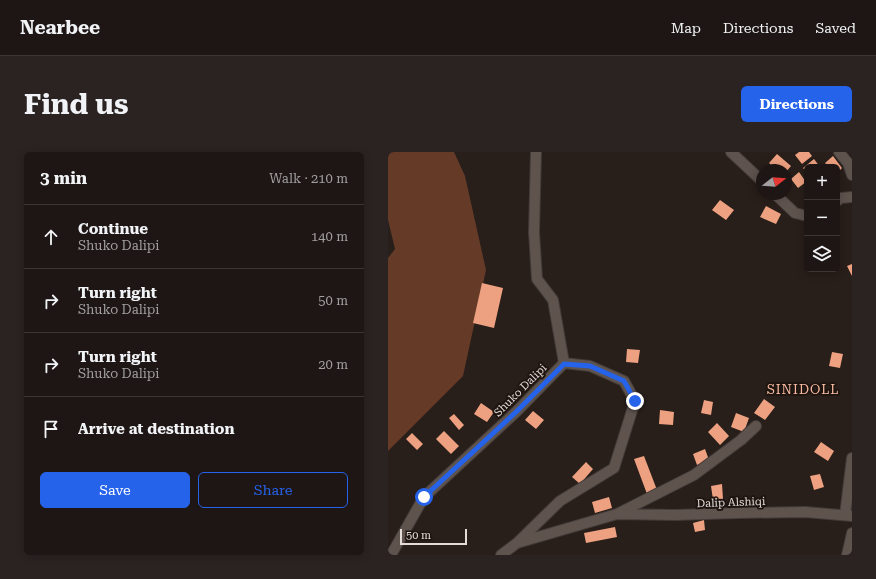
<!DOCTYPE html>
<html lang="en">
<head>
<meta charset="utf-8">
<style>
	:root { --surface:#1e1614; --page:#2b2322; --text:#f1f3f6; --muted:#a19fa0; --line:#3c3534; --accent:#2563eb }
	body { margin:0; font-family:"Roboto Serif",serif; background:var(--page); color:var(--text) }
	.controls { position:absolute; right:12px; top:12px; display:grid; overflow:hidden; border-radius:6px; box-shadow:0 2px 10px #0003 }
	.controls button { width:36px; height:36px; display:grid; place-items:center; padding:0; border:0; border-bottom:1px solid var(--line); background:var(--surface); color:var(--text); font:20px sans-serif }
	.compass { position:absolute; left:368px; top:12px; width:36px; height:36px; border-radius:50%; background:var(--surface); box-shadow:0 2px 10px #0003; rotate:73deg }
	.scale { position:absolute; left:12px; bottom:10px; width:67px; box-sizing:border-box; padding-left:4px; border:2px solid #e3dcd9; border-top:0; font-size:11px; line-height:14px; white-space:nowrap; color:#e3dcd9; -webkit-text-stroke:3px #1e1511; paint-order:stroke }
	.stop { position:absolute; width:12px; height:12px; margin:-9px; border:3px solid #2563eb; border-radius:50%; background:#fff }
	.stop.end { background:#2563eb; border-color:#fff; box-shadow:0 1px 4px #0008 }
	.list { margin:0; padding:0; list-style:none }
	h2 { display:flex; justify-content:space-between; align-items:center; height:52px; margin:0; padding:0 16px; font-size:17px }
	h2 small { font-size:13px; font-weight:400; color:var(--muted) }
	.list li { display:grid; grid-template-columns:26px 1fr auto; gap:12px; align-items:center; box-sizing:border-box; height:64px; padding:0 16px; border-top:1px solid var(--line) }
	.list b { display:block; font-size:15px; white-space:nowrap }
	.list p { margin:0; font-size:13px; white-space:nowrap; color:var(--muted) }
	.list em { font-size:13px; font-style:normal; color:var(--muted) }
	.actions { display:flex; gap:8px; padding:12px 16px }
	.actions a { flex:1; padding:9px 0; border:1px solid var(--accent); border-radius:6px; text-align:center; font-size:14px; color:var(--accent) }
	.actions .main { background:var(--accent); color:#fff }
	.icon { flex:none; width:22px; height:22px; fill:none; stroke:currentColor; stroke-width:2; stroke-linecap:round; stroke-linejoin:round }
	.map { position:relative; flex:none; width:464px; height:403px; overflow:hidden; border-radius:6px }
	header { display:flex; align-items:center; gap:24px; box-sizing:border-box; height:56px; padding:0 20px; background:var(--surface); border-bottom:1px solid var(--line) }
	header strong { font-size:19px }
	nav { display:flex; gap:22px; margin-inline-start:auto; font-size:14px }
	.intro { display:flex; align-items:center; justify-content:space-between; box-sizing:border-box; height:96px; padding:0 24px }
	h1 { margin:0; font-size:28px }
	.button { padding:10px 18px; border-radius:6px; background:var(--accent); color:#fff; font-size:14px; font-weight:700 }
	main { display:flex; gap:24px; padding:0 24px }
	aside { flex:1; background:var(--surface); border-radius:6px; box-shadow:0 2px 10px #0003 }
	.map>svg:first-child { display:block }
	.green { fill:#653b28 }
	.building { fill:#eea180 }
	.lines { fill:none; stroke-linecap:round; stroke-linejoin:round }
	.minor-casing { stroke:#433b38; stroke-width:12 }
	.minor { stroke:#5f534e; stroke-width:10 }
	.route { stroke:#2563eb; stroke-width:5 }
	.labels { text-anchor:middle; stroke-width:4; stroke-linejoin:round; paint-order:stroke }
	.street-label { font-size:11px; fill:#e3dcd9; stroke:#1e1511 }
	.quarter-label { font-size:13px; letter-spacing:1px; fill:#f8bba1; stroke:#1e1511 }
</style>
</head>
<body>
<header>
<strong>Nearbee</strong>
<nav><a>Map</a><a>Directions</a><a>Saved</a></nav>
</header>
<div class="intro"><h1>Find us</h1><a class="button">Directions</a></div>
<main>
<aside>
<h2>3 min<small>Walk · 210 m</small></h2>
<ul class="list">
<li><svg class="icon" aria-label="ahead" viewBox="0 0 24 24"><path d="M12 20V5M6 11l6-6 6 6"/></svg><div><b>Continue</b><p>Shuko Dalipi</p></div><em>140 m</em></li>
<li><svg class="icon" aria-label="right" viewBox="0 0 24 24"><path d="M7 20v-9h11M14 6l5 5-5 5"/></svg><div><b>Turn right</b><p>Shuko Dalipi</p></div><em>50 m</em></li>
<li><svg class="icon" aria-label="right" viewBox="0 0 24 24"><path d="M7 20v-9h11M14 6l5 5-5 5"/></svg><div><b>Turn right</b><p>Shuko Dalipi</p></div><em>20 m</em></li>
<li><svg class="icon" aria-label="arrive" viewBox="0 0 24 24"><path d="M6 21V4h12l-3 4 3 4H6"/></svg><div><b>Arrive at destination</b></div></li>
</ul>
<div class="actions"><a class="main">Save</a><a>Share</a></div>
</aside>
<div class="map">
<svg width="464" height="403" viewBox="0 0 464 403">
	<rect width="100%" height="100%" fill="#281e1a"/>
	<path class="green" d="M 0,0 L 66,0 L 77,24 L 98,118 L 75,224 L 0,299 L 0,106 L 7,97 L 0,68 Z"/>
	<path class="building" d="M 411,0 L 421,0 L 424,4 L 414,12 L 407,3 Z
		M 389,2 L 403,14 L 398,20 L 398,18 L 388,18 L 381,11 Z
		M 445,4 L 454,16 L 449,21 L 449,15 L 441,15 L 437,11 Z
		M 426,7 L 432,15 L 419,15 L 419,21 L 415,16 Z
		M 411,20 L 418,30 L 410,36 L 403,27 Z
		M 332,48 L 346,58 L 338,68 L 324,58 Z
		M 378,54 L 393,62 L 388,72 L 372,65 Z
		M 464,112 L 464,124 L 459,114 Z
		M 94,131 L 115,136 L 106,176 L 85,171 Z
		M 239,197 L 252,198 L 250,211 L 238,210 Z
		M 444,200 L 455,202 L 452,216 L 441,214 Z
		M 376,247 L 387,255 L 377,268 L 366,261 Z
		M 316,248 L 325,250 L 323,263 L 313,261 Z
		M 93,251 L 106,260 L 99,270 L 86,262 Z
		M 272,258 L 286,260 L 285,273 L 271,272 Z
		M 145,259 L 156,268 L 148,277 L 137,268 Z
		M 348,261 L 361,266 L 356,280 L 343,275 Z
		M 66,262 L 76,273 L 71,278 L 61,266 Z
		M 329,271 L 341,284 L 332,293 L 320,280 Z
		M 56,279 L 71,294 L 63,302 L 48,287 Z
		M 24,281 L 35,292 L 29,298 L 18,287 Z
		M 433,290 L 446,299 L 440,309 L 426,300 Z
		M 317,297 L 321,308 L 309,313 L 305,302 Z
		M 256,304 L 269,338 L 259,342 L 246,307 Z
		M 198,310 L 205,317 L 192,332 L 184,325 Z
		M 432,322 L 436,335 L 426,338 L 422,324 Z
		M 334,332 L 335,347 L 325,348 L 323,334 Z
		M 221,345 L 224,356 L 207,361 L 204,350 Z
		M 316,368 L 317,378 L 307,380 L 305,371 Z
		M 227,375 L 229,385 L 198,391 L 196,381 Z"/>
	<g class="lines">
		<g class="minor-casing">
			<path id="minor" d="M 148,0 L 146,80 L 149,127 L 165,148 L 176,211
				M 343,0 L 374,29
				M 451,0 L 460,11 L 464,23
				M 387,42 L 407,61 L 419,64
				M 449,49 L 453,46 L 464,45
				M 231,361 L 306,323 L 353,288 L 368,274
				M 457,363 L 464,306
				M 3,403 L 36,345 L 128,260 L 176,211 L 202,214 L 236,229 L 247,249 L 226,316 L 172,349 L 129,391
				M 113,403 L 129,391 L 229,362 L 287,363 L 349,361 L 417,360 L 464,364
				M 459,403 L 464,381"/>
		</g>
		<use href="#minor" class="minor"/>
	</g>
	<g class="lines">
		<path class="route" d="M 36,345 L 128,260 L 176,212 L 202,214 L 236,229 L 247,249"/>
	</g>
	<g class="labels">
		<g class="street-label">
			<text transform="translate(132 238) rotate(-45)" y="4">Shuko Dalipi</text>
			<text transform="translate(343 350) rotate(-2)" y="4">Dalip Alshiqi</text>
		</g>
		<g class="quarter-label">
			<text x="415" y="242">SINIDOLL</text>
		</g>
	</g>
</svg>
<div class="controls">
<button>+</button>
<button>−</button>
<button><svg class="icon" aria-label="layers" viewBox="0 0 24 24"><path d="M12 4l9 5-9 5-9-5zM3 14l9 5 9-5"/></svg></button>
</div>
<svg class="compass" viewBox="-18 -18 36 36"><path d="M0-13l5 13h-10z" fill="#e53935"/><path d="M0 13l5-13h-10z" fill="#a19fa0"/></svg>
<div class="scale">50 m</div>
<div class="stop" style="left:36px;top:345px"></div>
<div class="stop end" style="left:247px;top:249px"></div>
</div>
</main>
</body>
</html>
